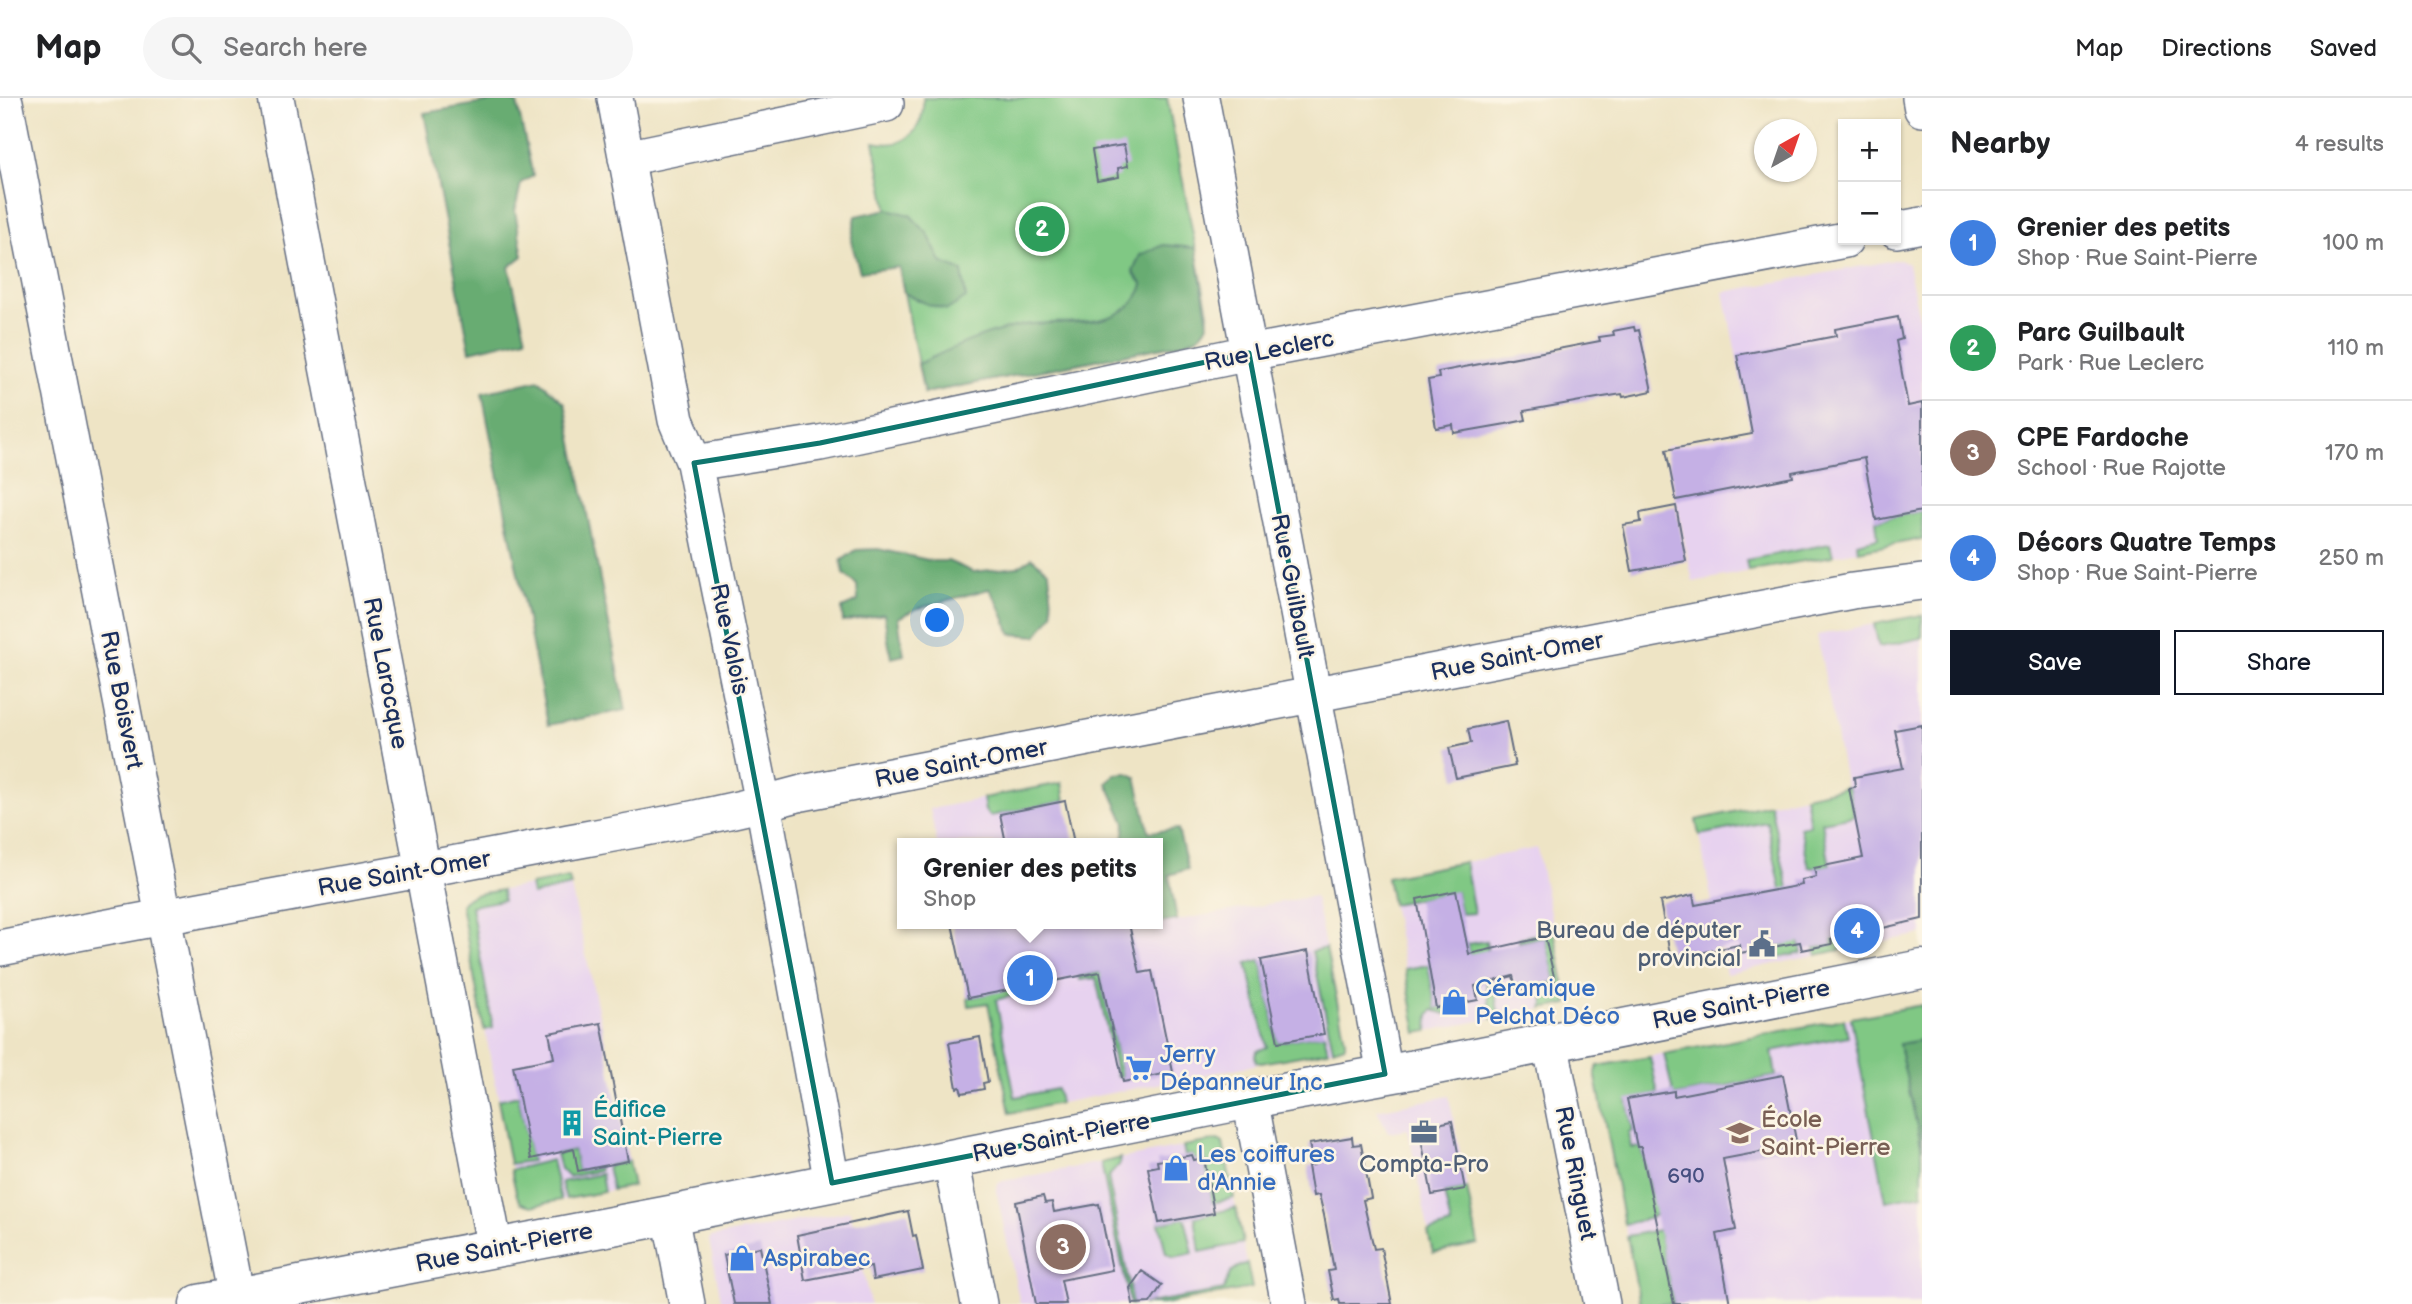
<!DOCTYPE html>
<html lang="en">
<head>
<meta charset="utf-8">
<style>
	:root { --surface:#fff; --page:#f6f6f6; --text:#202124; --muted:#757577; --line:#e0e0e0; --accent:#111827 }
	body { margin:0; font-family:"Balsamiq Sans",sans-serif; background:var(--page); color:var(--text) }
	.controls { position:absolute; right:21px; top:21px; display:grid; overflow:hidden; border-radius:0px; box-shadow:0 2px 5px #0004 }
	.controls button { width:63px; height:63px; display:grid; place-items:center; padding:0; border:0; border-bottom:2px solid var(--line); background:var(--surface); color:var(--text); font:35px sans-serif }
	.compass { position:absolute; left:1754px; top:21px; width:63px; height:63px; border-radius:50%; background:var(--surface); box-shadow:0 2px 5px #0004; rotate:40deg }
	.you { position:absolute; left:938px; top:523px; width:24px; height:24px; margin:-18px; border:5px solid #fff; border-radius:50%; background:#1a73e8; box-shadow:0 0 0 10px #1a73e833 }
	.badge { display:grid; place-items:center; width:46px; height:46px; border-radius:50%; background:var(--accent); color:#fff; font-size:23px; font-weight:700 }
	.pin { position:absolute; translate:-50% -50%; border:4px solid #fff; box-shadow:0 2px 7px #0006 }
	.popup { position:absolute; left:897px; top:740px; width:266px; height:91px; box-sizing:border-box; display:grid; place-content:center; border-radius:0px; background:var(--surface); filter:drop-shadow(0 2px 5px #0005); font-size:23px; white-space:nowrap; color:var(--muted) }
	.popup b { font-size:26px; color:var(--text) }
	.popup::after { content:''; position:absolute; left:50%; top:100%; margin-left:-14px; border:14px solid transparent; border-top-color:var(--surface) }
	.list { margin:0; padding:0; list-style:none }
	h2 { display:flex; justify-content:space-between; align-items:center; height:91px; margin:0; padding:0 28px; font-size:30px }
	h2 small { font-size:23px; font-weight:400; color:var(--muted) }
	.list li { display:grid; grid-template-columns:46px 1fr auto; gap:21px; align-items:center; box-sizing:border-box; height:105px; padding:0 28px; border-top:2px solid var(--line) }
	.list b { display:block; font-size:26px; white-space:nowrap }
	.list p { margin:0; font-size:23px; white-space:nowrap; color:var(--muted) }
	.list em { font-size:23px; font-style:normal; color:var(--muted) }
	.actions { display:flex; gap:14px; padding:21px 28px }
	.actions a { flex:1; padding:16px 0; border:2px solid var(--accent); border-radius:0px; text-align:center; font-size:24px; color:var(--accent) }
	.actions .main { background:var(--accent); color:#fff }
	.icon { flex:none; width:38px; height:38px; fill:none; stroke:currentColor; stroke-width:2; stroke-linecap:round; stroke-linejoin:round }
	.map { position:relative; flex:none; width:1922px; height:1206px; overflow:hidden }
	header { display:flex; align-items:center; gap:42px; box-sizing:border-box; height:98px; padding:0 35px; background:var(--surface); border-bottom:2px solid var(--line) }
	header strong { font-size:33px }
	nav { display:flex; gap:38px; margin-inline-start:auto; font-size:24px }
	.search { width:490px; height:63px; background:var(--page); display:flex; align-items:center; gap:18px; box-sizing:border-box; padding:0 24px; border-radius:38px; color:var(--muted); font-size:26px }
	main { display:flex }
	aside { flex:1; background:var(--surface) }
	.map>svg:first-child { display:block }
	.built { fill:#e7d2ef }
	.green { fill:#80c884; stroke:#4e7c71; stroke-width:2 }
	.forest { fill:#68ac72; stroke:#426e68; stroke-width:2 }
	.building { fill:#c5b0e5 }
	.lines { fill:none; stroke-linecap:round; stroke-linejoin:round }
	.minor-casing { stroke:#656e82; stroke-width:38 }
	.major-casing { stroke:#656e82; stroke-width:41 }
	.minor { stroke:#fff; stroke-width:35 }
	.major { stroke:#fff; stroke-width:38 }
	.marked { fill:none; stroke:#0f766e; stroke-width:5; stroke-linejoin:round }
	.labels { text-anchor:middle; stroke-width:5; stroke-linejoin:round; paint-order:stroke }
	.number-label { font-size:21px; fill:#464f80 }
	.street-label { font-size:24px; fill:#1b2f5e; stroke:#fcf5e5 }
	.service-label { font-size:24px; fill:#4e5e75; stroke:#fcf5e5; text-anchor:end }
	.shop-label { font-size:24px; fill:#366cbe; stroke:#fcf5e5; text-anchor:start }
	.culture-label { font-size:24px; fill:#0d838f; stroke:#fcf5e5; text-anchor:start }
	.education-label { font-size:24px; fill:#785e54; stroke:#fcf5e5; text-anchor:start }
</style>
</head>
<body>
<header>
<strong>Map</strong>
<div class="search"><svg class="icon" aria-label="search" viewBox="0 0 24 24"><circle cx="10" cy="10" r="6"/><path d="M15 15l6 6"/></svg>Search here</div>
<nav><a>Map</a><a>Directions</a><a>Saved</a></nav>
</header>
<main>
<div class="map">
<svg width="1922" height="1206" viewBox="0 0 1922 1206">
	<rect width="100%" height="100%" fill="#fcf5e5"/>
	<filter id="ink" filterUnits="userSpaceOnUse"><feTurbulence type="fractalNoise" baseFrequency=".0143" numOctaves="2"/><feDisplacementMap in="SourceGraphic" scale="14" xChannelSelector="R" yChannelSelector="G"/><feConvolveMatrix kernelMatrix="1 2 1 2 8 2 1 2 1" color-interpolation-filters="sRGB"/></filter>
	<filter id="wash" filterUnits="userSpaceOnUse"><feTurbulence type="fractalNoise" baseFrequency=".00686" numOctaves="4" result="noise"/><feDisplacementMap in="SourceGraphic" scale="28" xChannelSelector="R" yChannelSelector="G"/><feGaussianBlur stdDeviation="1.57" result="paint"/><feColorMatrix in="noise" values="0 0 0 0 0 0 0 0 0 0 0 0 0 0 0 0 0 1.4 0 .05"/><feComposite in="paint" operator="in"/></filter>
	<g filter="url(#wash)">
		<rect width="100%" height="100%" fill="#eee4c5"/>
		<path class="built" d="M 1900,161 L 1908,166 L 1922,235 L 1922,441 L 1693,484 L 1665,349 L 1751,333 L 1724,194 Z
			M 1922,517 L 1922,836 L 1726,876 L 1696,722 L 1846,689 L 1817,537 Z
			M 1062,685 L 1074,745 L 937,745 L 930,711 Z
			M 1537,750 L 1568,906 L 1417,935 L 1387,779 Z
			M 569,780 L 601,925 L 633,1088 L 532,1108 L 521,1105 L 517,1098 L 461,807 L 463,802 L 469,798 Z
			M 1315,798 L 1345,947 L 1330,952 L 1010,1015 L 988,905 L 969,908 L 952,826 L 1091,826 L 1094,837 Z
			M 1851,920 L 1886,1103 L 1922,1096 L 1922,1206 L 1640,1206 L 1595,974 L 1598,968 Z
			M 1449,998 L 1478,1146 L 1433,1155 L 1408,1031 L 1388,1034 L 1377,1012 Z
			M 1218,1042 L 1223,1045 L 1252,1190 L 1160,1206 L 1020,1206 L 996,1091 L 997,1086 L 1003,1083 Z
			M 850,1113 L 870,1206 L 722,1206 L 709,1142 L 711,1139 Z"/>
		<path class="green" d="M 923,0 L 1167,0 L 1208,215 C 1208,235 1197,241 1179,246 L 924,295 L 874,44 C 906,52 925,31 923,0 Z
			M 1922,413 L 1922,441 L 1858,453 L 1857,445 L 1878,440 L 1876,422 Z
			M 1830,446 L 1833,458 L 1748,473 L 1746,462 Z
			M 1922,517 L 1922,540 L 1879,549 L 1874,526 Z
			M 1062,685 L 1065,703 L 990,718 L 985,713 L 983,700 Z
			M 1846,689 L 1849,690 L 1854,718 L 1822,724 L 1830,768 L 1814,770 L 1809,769 L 1800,729 L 1810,727 L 1805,698 Z
			M 1770,706 L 1802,855 L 1770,861 L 1768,850 L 1787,846 L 1781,791 L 1767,724 L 1699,737 L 1696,722 Z
			M 1465,764 L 1474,815 L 1461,816 L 1456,794 L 1392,806 L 1387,779 Z
			M 569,780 L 571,788 L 532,797 L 530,787 Z
			M 502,792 L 503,802 L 471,808 L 493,930 L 484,932 L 461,807 C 468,794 488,795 502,792 Z
			M 1554,833 L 1568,906 L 1542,911 L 1544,907 L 1541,887 L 1555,883 L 1545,839 L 1519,844 L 1519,840 Z
			M 1847,839 L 1849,850 L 1817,857 L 1815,850 L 1832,846 L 1831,842 Z
			M 1486,843 L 1499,919 L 1492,921 L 1485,880 L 1474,882 L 1467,846 Z
			M 1326,850 L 1345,942 L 1345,947 L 1333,951 L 1312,853 Z
			M 1261,862 L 1278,944 L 1324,936 L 1328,953 L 1261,965 L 1256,964 L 1255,957 L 1257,953 L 1267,949 L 1247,865 Z
			M 1428,867 L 1436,910 L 1447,908 L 1449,917 L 1433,912 L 1429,917 L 1428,933 L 1417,935 L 1405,871 Z
			M 1113,872 L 1101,882 L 1122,979 L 1117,979 L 1096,880 L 1080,882 L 1079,879 Z
			M 1013,890 L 1014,897 L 996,902 L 1015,999 L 1057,991 L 1060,1005 L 1010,1015 L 988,905 L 969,908 L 968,900 Z
			M 1922,907 L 1922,942 L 1899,946 L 1922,1051 L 1922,1096 L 1886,1103 L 1851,920 Z
			M 1844,921 L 1848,938 L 1772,953 L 1776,978 L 1674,998 L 1664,956 Z
			M 1650,959 L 1658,996 L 1627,1002 L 1633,1033 L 1629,1034 L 1631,1050 L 1641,1049 L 1650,1095 L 1653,1094 L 1657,1117 L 1652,1118 L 1652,1120 L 1624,1126 L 1595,974 L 1598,968 Z
			M 518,997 L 532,1063 L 510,1066 L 498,1002 Z
			M 1218,1042 L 1223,1045 L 1234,1100 L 1212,1105 L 1204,1060 L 1194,1062 L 1192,1057 L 1185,1058 L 1183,1048 Z
			M 574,1052 L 578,1073 L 599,1069 L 599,1073 L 568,1079 L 560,1071 L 556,1056 Z
			M 1121,1060 L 1120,1066 L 1108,1079 L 1133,1206 L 1130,1206 L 1101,1065 Z
			M 552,1062 L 561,1102 L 532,1108 L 521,1105 L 517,1098 L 511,1072 Z
			M 628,1063 L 633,1088 L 612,1092 L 607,1068 Z
			M 601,1076 L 604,1094 L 566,1101 L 561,1084 Z
			M 1467,1090 L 1478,1146 L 1433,1155 L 1428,1134 L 1451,1127 L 1444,1095 Z
			M 1236,1110 L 1243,1145 L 1200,1154 L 1195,1119 Z
			M 1185,1120 L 1193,1155 L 1174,1159 L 1166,1155 L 1159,1125 Z
			M 1659,1132 L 1674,1206 L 1640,1206 L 1627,1138 Z
			M 1247,1165 L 1252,1190 L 1163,1206 L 1143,1206 L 1224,1192 C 1228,1176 1231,1171 1247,1165 Z"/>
		<path class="forest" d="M 506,1 L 517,5 L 533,78 L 521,85 L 515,113 L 523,158 L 509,169 L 526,240 L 470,253 L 424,15 Z
			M 888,111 L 910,117 L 928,136 L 941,164 L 962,173 L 966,200 L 947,212 L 927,206 L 904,195 L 899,169 L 860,174 L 851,143 L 856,118 Z
			M 1163,147 L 1196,150 L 1208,226 C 1202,239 1193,242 1179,246 L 924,295 L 918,266 C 951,251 983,235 1019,228 C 1059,219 1125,238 1143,187 L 1133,174 L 1140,157 Z
			M 539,282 L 565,305 L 626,612 L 548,627 L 482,295 Z
			M 878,451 L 933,463 L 948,463 L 973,474 L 1017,469 L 1032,460 L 1049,474 L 1053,516 L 1037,538 L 1011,536 L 998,505 L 989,491 L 916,511 L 898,520 L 904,557 L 891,560 L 884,516 L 843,524 L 842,510 L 858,503 L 857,487 L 844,476 L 841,463 L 856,452 Z
			M 1127,675 L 1136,679 L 1149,734 L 1178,731 L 1188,771 L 1169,777 L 1177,822 L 1158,825 L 1158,745 L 1123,745 L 1125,725 L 1107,685 L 1115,676 Z
			M 1922,942 L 1922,1051 L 1899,946 Z"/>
		<g id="blocks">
			<path class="building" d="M 1124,47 L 1128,68 L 1118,70 L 1119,79 L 1097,83 L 1092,52 Z
				M 1898,219 L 1902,241 L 1896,243 L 1908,308 L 1922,305 L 1922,413 L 1876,422 L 1864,360 L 1792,374 L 1793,379 L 1676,402 L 1666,352 L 1752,336 L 1737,257 L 1836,238 L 1835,231 Z
				M 1634,229 L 1635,233 L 1639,232 L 1652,293 L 1623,299 L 1622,296 L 1603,299 L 1524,313 L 1526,322 L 1506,326 L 1454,335 L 1453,327 L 1436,330 L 1428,282 L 1439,280 L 1438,274 L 1600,243 L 1599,239 L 1614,237 L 1613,233 Z
				M 1676,408 L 1686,463 L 1632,473 L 1623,427 L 1641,424 L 1640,415 Z
				M 1506,623 L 1515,668 L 1456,680 L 1449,650 L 1471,645 L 1468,631 Z
				M 1922,627 L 1922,821 L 1831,842 L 1832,846 L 1802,852 L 1800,844 L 1740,855 L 1739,847 L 1671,861 L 1660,804 L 1693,797 L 1695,807 L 1802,787 L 1801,782 L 1816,779 L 1814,770 L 1863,760 L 1849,690 L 1855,689 L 1854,679 L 1903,670 L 1895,632 Z
				M 1065,703 L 1074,745 L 1006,745 L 1000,716 Z
				M 1456,793 L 1469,856 L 1545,839 L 1555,883 L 1517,892 L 1513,878 L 1475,888 L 1478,902 L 1436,910 L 1417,801 Z
				M 952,826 L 1129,826 L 1140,875 L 1152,873 L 1173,974 L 1123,984 L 1100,874 L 968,900 Z
				M 1308,853 L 1324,936 L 1278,944 L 1261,862 Z
				M 601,925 L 628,1063 L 578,1073 L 574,1051 L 531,1061 L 513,968 L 554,960 L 549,935 Z
				M 980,939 L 988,984 L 983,985 L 984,991 L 962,995 L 960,989 L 957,990 L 949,945 Z
				M 1783,977 L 1797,1047 L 1723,1061 L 1736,1132 L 1717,1136 L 1730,1206 L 1674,1206 L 1641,1049 L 1637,1049 L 1627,1001 L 1674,993 L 1674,998 Z
				M 1452,1023 L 1465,1091 L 1432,1097 L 1419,1030 Z
				M 1352,1039 L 1353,1047 L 1361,1046 L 1371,1100 L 1363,1102 L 1374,1151 L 1381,1150 L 1392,1206 L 1340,1206 L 1339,1201 L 1334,1202 L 1328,1173 L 1334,1172 L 1324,1117 L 1319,1097 L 1313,1098 L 1308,1068 L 1314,1067 L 1309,1046 Z
				M 1192,1057 L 1194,1062 L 1204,1060 L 1214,1115 L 1159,1125 L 1148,1070 L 1158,1068 L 1157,1063 Z
				M 1043,1098 L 1045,1105 L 1052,1104 L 1054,1114 L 1099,1106 L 1112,1172 L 1061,1182 L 1066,1206 L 1036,1206 L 1016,1104 Z
				M 908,1113 L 913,1138 L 916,1137 L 923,1172 L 873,1182 L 871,1169 L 805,1182 L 797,1137 Z
				M 760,1149 L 772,1206 L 734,1206 L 724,1157 Z
				M 1142,1173 L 1162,1187 L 1150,1205 L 1133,1206 L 1130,1190 Z"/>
		</g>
	</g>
	<g filter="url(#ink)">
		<use href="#blocks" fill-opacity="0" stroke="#656e82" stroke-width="2"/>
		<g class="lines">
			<g class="minor-casing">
				<path id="minor" d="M 276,0 L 495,1151
					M 615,0 L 676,322 L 694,365 L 763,705 L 832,1085
					M 1201,0 L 1385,976
					M 1920,0 L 1922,11
					M 5,4 L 237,1200
					M 626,60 L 886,6
					M 1896,132 L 1922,127
					M 694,365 L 820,345 L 1249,255 L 1845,142
					M 0,850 C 186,813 372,782 558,746 C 640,731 722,717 802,695 L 1852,493 L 1922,484
					M 1550,944 L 1602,1206
					M 1250,1001 L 1289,1206
					M 951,1061 L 979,1206
					M 670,1117 L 687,1206"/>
			</g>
			<g class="major-casing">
				<path id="major" d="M 199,1206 L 670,1117 L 1250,1001 L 1416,971 L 1922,871"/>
			</g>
			<use href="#minor" class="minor"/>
			<use href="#major" class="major"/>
		</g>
	</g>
	<path class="marked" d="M 1249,255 L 1385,976 L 832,1085 L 694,365 L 820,345 Z"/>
	<defs>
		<g id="civic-bare" transform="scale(2.1)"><path d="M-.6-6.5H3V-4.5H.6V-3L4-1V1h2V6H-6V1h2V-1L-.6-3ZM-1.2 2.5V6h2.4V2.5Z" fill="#5c6f8a" stroke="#fcf5e5" stroke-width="2.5" paint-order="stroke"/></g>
		<g id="shop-bare" transform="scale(2.1)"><path d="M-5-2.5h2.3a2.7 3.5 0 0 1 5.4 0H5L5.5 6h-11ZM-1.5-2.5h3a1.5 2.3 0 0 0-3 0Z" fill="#3f7fe0" stroke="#fcf5e5" stroke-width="2.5" paint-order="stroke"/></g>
		<g id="supermarket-bare" transform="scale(2.1)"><path d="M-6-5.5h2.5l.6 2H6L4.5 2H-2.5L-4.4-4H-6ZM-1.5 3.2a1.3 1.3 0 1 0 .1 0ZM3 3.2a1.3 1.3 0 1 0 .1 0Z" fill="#3f7fe0" stroke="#fcf5e5" stroke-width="2.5" paint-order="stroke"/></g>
		<g id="building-bare" transform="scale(2.1)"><path d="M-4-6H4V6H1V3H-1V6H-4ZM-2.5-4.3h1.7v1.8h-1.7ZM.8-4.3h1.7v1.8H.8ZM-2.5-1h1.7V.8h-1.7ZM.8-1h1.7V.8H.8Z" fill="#0f9aa8" stroke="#fcf5e5" stroke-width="2.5" paint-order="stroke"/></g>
		<g id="office-bare" transform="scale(2.1)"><path d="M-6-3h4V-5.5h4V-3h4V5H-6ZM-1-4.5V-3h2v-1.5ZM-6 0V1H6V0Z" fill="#5c6f8a" stroke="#fcf5e5" stroke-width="2.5" paint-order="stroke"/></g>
		<g id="school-bare" transform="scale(2.1)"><path d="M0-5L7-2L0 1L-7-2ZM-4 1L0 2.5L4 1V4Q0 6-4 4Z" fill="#8d6e63" stroke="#fcf5e5" stroke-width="2.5" paint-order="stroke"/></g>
	</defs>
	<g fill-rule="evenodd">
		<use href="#civic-bare" x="1762" y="846"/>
		<use href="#shop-bare" x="1454" y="904"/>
		<use href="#supermarket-bare" x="1139" y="970"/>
		<use href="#building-bare" x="572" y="1025"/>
		<use href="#office-bare" x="1424" y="1034"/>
		<use href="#school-bare" x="1740" y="1035"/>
		<use href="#shop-bare" x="1176" y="1070"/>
		<use href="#shop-bare" x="742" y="1160"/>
	</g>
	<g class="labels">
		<g class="number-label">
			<text x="1686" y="1085">690</text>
		</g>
		<g class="street-label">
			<text transform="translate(1269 252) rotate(-11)" y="8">Rue Leclerc</text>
			<text transform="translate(1293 488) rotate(79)" y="8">Rue Guilbault</text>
			<text transform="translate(730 541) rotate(78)" y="8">Rue Valois</text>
			<text transform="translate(1517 558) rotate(-11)" y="8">Rue Saint-Omer</text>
			<text transform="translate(386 575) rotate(79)" y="8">Rue Larocque</text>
			<text transform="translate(122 602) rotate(79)" y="8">Rue Boisvert</text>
			<text transform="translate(961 665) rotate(-11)" y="8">Rue Saint-Omer</text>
			<text transform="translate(404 775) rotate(-10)" y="8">Rue Saint-Omer</text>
			<text transform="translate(1741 906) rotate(-11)" y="8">Rue Saint-Pierre</text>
			<text transform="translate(1061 1039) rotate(-11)" y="8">Rue Saint-Pierre</text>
			<text transform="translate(1576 1075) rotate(79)" y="8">Rue Ringuet</text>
			<text transform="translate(504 1149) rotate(-11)" y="8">Rue Saint-Pierre</text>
		</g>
		<g class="service-label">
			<text x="1741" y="840">Bureau de députer<tspan x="1741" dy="28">provincial</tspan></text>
			<text x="1424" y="1074" text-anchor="middle">Compta-Pro</text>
		</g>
		<g class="shop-label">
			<text x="1475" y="898">Céramique<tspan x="1475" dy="28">Pelchat Déco</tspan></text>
			<text x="1160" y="964">Jerry<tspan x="1160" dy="28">Dépanneur Inc</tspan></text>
			<text x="1197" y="1064">Les coiffures<tspan x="1197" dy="28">d'Annie</tspan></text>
			<text x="763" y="1168">Aspirabec</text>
		</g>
		<g class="culture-label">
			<text x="593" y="1019">Édifice<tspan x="593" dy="28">Saint-Pierre</tspan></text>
		</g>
		<g class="education-label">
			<text x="1761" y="1029">École<tspan x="1761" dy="28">Saint-Pierre</tspan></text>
		</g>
	</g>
</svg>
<div class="controls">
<button>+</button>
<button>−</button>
</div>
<svg class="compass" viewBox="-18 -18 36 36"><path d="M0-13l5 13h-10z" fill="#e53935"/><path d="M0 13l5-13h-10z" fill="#757577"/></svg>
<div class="you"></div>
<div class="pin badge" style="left:1030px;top:880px;background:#3f7fe0">1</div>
<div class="popup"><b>Grenier des petits</b>Shop</div>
<div class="pin badge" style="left:1042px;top:131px;background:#2e9e5b">2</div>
<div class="pin badge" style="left:1063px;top:1149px;background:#8d6e63">3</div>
<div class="pin badge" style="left:1857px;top:833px;background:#3f7fe0">4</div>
</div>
<aside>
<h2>Nearby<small>4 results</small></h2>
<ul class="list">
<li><span class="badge" style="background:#3f7fe0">1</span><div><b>Grenier des petits</b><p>Shop · Rue Saint-Pierre</p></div><em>100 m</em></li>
<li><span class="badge" style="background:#2e9e5b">2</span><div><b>Parc Guilbault</b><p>Park · Rue Leclerc</p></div><em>110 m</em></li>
<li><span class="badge" style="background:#8d6e63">3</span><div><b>CPE Fardoche</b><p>School · Rue Rajotte</p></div><em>170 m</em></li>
<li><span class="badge" style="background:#3f7fe0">4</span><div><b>Décors Quatre Temps</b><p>Shop · Rue Saint-Pierre</p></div><em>250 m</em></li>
</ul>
<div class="actions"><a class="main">Save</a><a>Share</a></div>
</aside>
</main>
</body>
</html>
